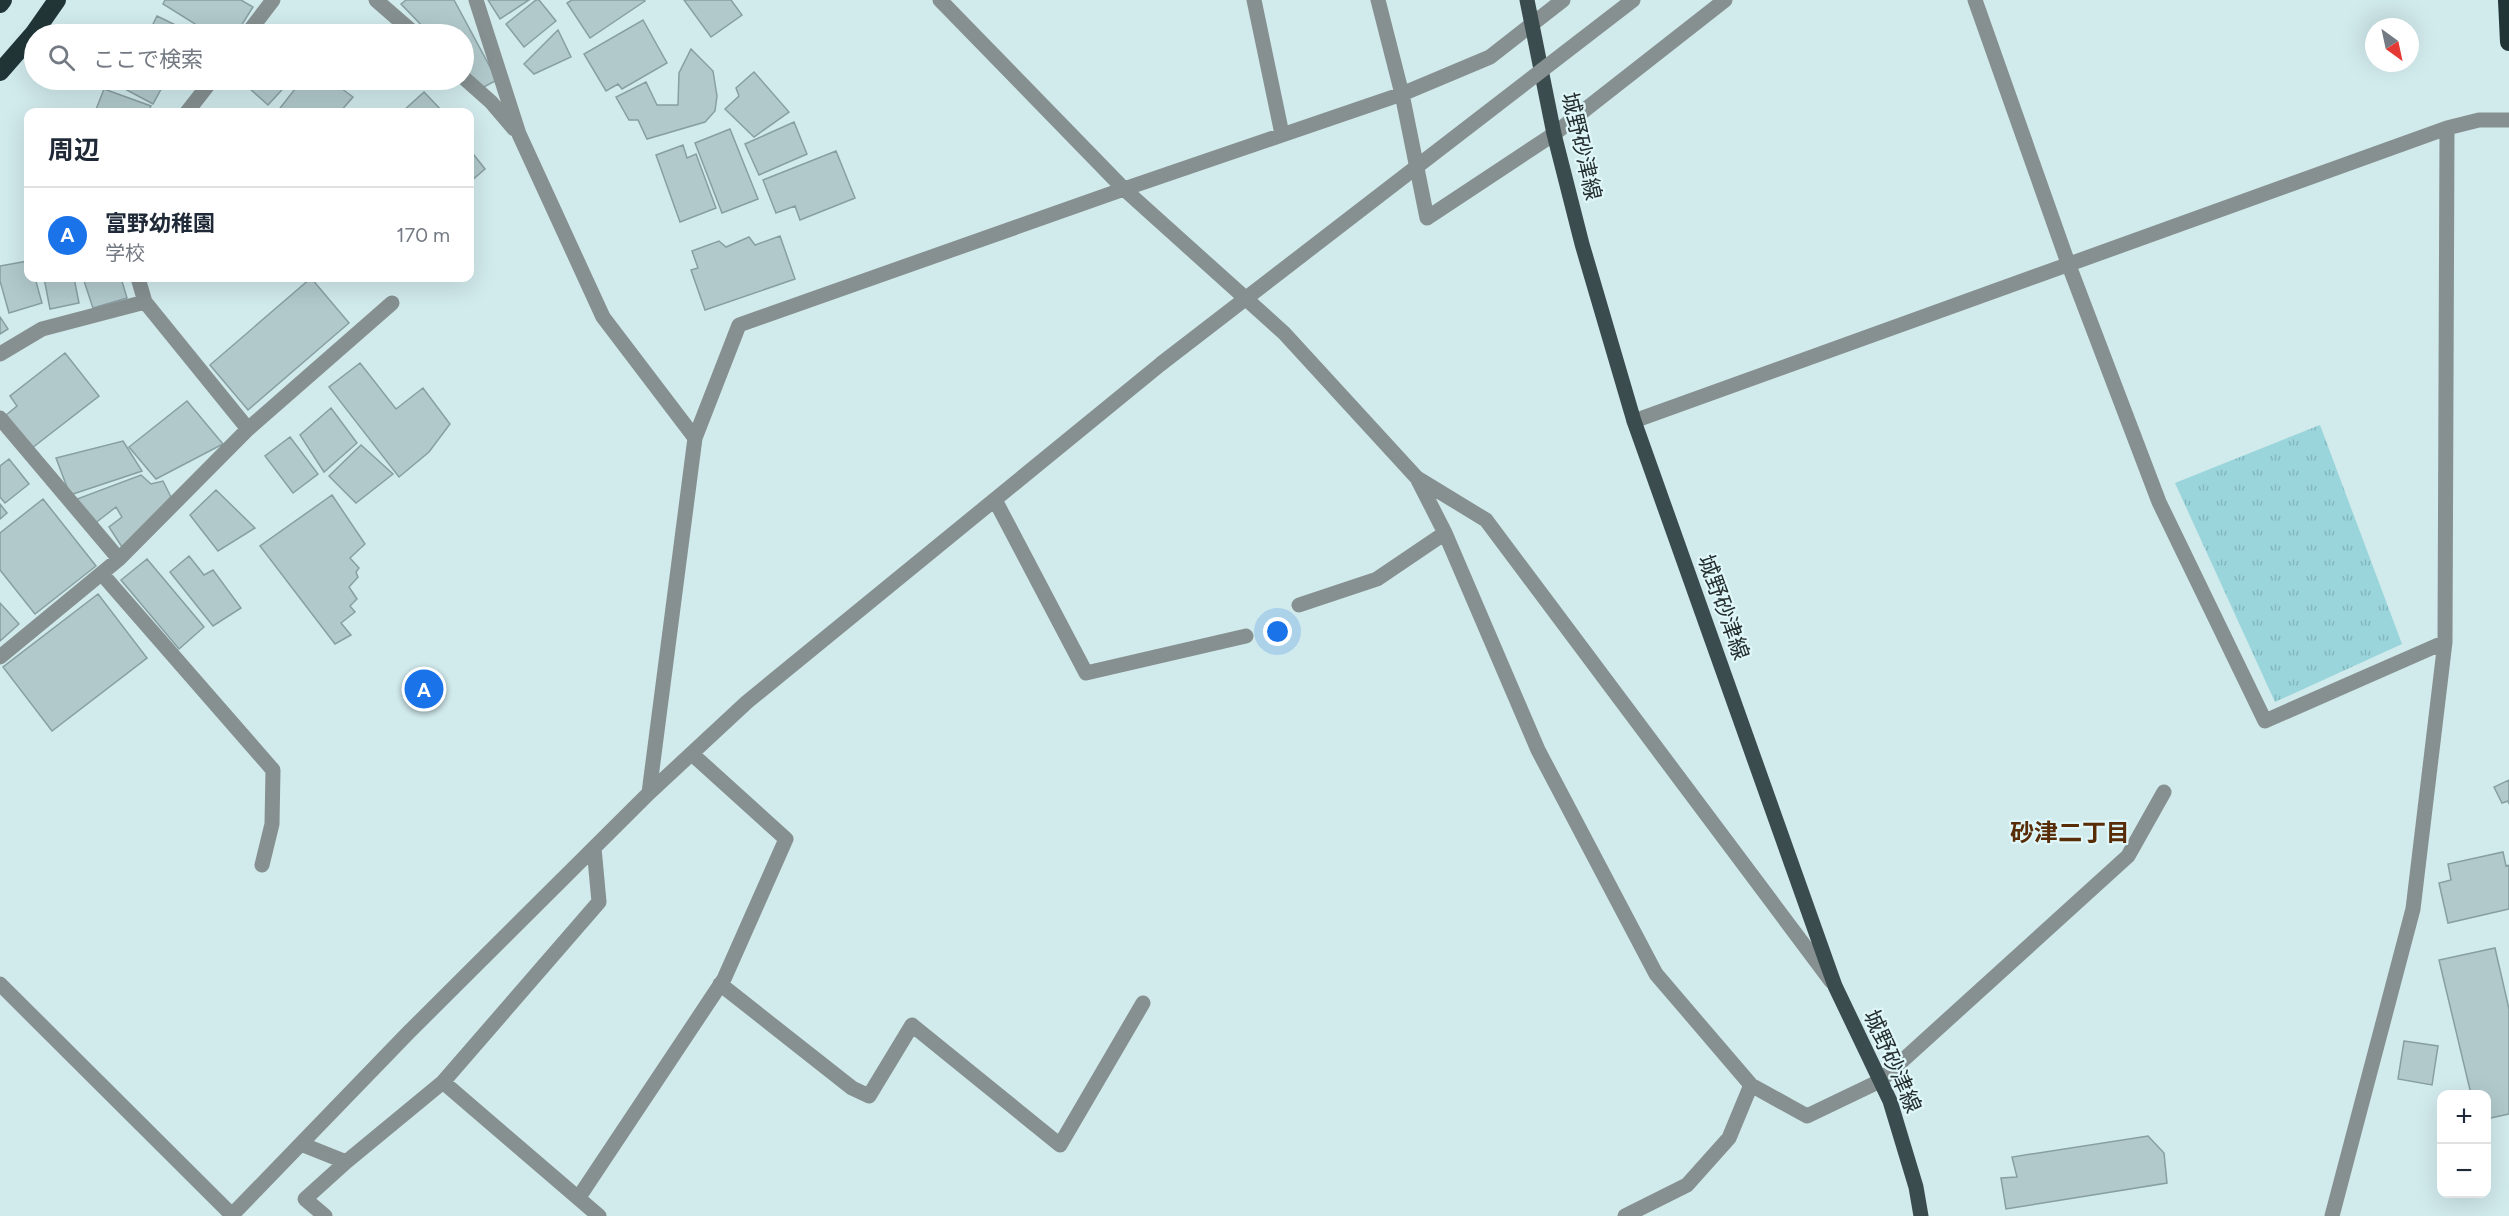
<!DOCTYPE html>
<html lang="ja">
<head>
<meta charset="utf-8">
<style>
	:root { --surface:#fff; --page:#f6f6f7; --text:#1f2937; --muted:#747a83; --line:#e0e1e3; --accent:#1a73e8 }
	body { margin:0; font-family:Figtree,"Noto Sans JP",sans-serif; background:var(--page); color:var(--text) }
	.controls { position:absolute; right:18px; bottom:18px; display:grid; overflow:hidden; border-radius:12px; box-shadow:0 6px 24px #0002 }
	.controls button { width:54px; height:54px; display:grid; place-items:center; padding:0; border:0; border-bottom:2px solid var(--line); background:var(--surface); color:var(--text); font:30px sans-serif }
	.compass { position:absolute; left:2365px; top:18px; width:54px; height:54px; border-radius:50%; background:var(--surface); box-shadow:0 6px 24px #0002; rotate:147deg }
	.you { position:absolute; left:1278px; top:632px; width:21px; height:21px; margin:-15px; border:4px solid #fff; border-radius:50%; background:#1a73e8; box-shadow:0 0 0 9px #1a73e833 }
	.badge { display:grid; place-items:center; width:39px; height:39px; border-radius:50%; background:var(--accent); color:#fff; font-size:20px; font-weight:700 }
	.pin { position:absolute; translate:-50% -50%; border:3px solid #fff; box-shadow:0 2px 6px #0006 }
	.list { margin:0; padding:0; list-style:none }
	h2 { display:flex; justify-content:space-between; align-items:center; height:78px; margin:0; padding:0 24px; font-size:26px }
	h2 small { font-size:20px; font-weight:400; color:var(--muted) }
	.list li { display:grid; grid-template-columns:39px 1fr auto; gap:18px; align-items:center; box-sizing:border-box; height:96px; padding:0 24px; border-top:2px solid var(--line) }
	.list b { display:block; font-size:22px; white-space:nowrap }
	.list p { margin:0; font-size:20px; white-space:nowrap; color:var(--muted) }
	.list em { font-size:20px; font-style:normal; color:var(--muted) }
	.icon { flex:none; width:33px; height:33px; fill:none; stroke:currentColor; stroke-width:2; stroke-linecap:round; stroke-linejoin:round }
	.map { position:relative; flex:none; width:2509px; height:1216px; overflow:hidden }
	.search { position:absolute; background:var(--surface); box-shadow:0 6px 24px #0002; left:24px; top:24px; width:450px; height:66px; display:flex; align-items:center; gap:15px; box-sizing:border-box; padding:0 21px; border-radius:33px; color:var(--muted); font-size:22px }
	.panel { position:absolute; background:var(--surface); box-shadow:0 6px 24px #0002; left:24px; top:108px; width:450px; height:174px; border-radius:12px }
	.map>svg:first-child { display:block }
	.park { fill:url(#park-tufts) }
	.building { fill:#b1c9cb; stroke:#889fa1; stroke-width:1.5 }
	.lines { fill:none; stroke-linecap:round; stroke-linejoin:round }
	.minor { stroke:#869091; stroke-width:15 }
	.major { stroke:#3b4c4e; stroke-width:15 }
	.highway { stroke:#213537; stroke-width:18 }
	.minor-bridge { stroke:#869091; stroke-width:15 }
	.labels { text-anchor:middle; stroke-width:4.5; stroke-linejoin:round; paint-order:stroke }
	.street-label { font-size:22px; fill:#262f30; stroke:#dff7f9 }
	.neighbourhood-label { font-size:24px; font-weight:bold; fill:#582c07; stroke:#dff7f9 }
</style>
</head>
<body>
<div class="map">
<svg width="2509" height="1216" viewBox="0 0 2509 1216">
	<defs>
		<pattern id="park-tufts" width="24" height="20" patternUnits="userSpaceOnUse" patternTransform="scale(1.5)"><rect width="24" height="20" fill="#99d5db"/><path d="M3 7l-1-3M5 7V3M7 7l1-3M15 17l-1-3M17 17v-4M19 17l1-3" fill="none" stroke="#84b7bc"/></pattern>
	</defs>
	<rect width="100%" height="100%" fill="#d1eaec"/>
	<path class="park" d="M 2320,425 L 2402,644 L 2275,702 L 2175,483 Z"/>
	<path class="building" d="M 165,0 L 241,0 L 253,7 L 236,34 L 211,34 L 163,4 Z
		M 406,0 L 454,0 L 497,80 L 482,88 L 464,69 L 464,34 L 430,34 L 401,4 Z
		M 488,0 L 529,0 L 500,19 Z
		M 536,0 L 539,0 L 556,21 L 524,47 L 506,24 Z
		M 572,0 L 644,0 L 645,1 L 590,38 L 567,3 Z
		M 684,0 L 731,0 L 742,15 L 711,37 Z
		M 157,16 L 194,34 L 148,34 Z
		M 643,20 L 667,63 L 622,89 L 618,84 L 606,91 L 584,54 Z
		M 275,27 L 284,34 L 269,34 Z
		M 558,30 L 571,57 L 534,74 L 524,64 Z
		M 691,49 L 713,71 L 717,96 L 715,111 L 705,122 L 647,139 L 638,120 L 629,120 L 616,97 L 646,82 L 657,105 L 678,105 L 679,73 Z
		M 754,72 L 789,112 L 754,137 L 725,109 L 739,96 L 736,88 Z
		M 125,80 L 166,80 L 153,104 L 121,87 Z
		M 240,80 L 291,80 L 268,105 Z
		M 302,80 L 330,80 L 353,97 L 340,112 L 277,112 Z
		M 104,89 L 151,106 L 148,112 L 95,112 Z
		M 424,92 L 443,112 L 402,112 Z
		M 794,122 L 807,154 L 759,175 L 745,144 Z
		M 730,129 L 758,199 L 722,213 L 695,143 Z
		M 683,145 L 687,158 L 696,154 L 716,208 L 680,222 L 656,155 Z
		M 470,150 L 485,169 L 470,182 Z
		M 836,151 L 855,198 L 800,220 L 795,206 L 776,213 L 763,180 Z
		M 780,236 L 795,279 L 705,310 L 691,270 L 698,268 L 692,251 L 719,241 L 726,247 L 749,237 L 755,245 Z
		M 28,261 L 28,278 L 35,278 L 42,303 L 9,313 L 0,281 L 0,266 Z
		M 44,278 L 74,278 L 79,303 L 50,309 Z
		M 83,278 L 121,278 L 127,298 L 93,308 Z
		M 311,278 L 349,323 L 248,410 L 210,365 Z
		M 0,317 L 8,329 L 0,334 Z
		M 65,353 L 99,396 L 32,448 L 6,415 L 17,406 L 10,396 Z
		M 360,363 L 396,409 L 423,388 L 450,424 L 429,452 L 399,477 L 329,387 Z
		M 187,401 L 223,444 L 156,479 L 129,447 Z
		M 331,408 L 357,443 L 324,472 L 300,435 Z
		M 290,437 L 318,474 L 293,493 L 265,456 Z
		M 123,441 L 142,471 L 70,495 L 56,458 Z
		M 361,445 L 393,474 L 356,503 L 329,476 Z
		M 9,459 L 29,484 L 5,503 L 0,497 L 0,466 Z
		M 141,475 L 151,484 L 163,481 L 171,497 L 122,547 L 109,527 L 122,517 L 116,507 L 94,524 L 77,499 Z
		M 216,490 L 255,528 L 218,551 L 190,515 Z
		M 332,495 L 365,544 L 350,558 L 359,568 L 356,572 L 358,577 L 349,587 L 357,599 L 350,606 L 355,612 L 341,623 L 351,635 L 335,644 L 260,546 Z
		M 43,499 L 96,566 L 35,614 L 0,570 L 0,533 Z
		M 0,504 L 7,513 L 0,519 Z
		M 189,556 L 204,575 L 213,570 L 241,608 L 213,626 L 170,572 Z
		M 147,559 L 204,627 L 179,649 L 121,580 Z
		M 98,594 L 147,658 L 52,731 L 3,667 Z
		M 0,603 L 19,624 L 0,641 Z
		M 2509,780 L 2509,804 L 2508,801 L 2502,803 L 2494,787 Z
		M 2503,852 L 2506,866 L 2509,865 L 2509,909 L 2448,923 L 2439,883 L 2451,880 L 2448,864 Z
		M 2495,948 L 2509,1009 L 2509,1114 L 2486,1119 L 2486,1094 L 2471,1094 L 2439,960 Z
		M 2404,1041 L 2438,1046 L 2432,1085 L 2398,1079 Z
		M 2148,1136 L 2164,1153 L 2167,1183 L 2006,1209 L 2001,1178 L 2017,1177 L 2012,1157 Z"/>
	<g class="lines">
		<path class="minor" d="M 376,0 L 415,34
			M 476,0 L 519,134 L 603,317 L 695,438
			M 940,0 L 1124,189 L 1284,333 L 1417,478 L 1486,520 L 1831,981
			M 1254,0 L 1282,134
			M 1378,0 L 1402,94 L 1427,218 L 1554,134 L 1725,0
			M 1975,0 L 2068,263 L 2159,502 L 2265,721 L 2445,642
			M 247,34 L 273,0
			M 464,78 L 491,102 L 514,129
			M 187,112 L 212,80
			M 138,278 L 145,302
			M 0,354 L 42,329 L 145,302 L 248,429
			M 0,418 L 119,559
			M 1634,421 L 2447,128 L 2479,120 L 2509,120
			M 1417,478 L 1445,533 L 1538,750 L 1656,974 L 1751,1085 L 1729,1138 L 1687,1185 L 1625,1216
			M 995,500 L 1086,673 L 1246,636
			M 102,574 L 273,770 L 272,824 L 262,865
			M 1299,605 L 1377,579 L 1445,533
			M 0,657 L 119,559 L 248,429 L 392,303
			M 649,793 L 695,438 L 739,325 L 1124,189 L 1402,94 L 1490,57 L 1563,0
			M 0,984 L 232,1215
			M 720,984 L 852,1088 L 869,1096 L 912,1025 L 1060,1145 L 1143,1003
			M 443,1082 L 599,1216
			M 1751,1085 L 1807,1116 L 1880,1081 L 2128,856 L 2164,792
			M 301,1144 L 346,1162 L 443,1082 L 599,902 L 594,848
			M 579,1197 L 724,979 L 786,839 L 692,754
			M 231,1216 L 408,1033 L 649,793 L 747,702 L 1162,363
			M 325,1216 L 305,1199 L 346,1162
			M 2332,1216 L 2413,909 L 2445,642 L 2447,128"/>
		<path class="major" d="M 1527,0 L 1554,134 L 1582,244 L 1634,421 L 1835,986 L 1890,1101 L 1916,1187 L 1921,1216"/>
		<path class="highway" d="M 2507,0 L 2509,42
			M 0,4 L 3,0
			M 0,72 L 34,33 L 57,0"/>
		<path class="minor-bridge" d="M 1162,363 L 1633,0"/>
	</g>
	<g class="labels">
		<g class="street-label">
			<text transform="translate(1582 146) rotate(77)" y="8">城野砂津線</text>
			<text transform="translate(1724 607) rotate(70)" y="8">城野砂津線</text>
			<text transform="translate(1893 1061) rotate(66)" y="8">城野砂津線</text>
		</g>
		<g class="neighbourhood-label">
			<text x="2070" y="841">砂津二丁目</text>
		</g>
	</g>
</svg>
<div class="controls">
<button>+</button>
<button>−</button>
</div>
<svg class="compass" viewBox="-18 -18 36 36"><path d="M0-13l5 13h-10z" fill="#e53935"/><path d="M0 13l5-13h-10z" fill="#747a83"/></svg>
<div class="you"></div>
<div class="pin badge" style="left:424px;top:689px">A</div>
<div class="search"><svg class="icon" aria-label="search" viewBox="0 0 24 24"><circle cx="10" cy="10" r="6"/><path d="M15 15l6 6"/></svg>ここで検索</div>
<section class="panel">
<h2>周辺<small></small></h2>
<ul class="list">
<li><span class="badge">A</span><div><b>富野幼稚園</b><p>学校</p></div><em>170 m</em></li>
</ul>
</section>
</div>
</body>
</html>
